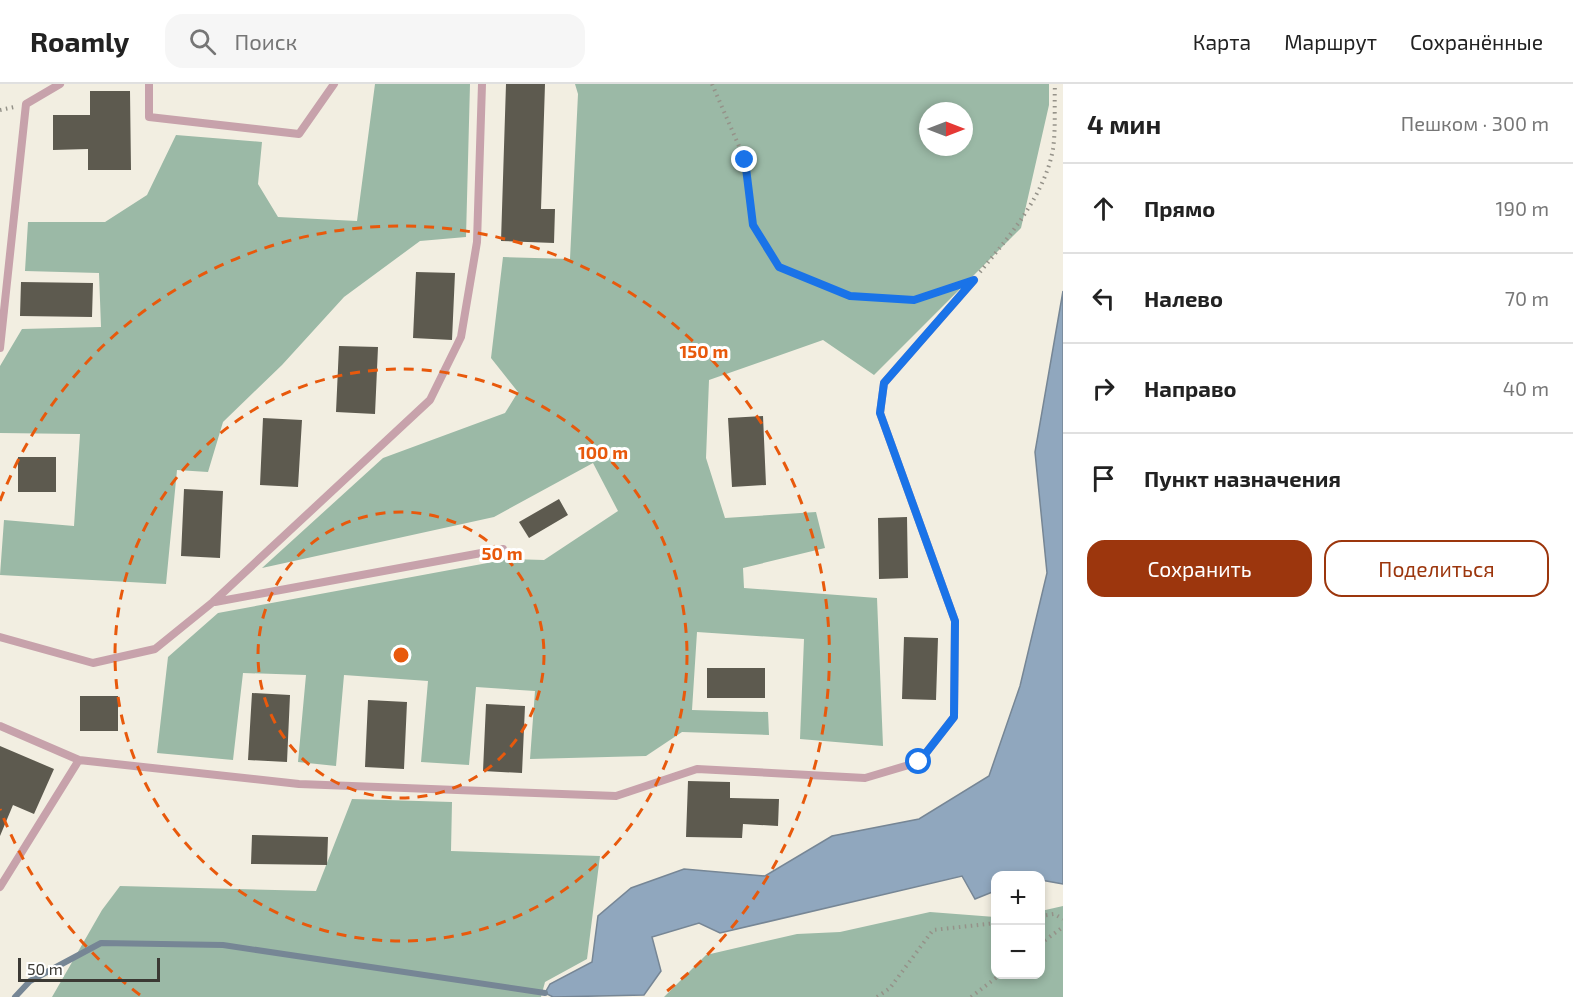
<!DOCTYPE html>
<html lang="ru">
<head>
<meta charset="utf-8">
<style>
	:root { --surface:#fff; --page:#f6f6f6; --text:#222; --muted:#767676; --line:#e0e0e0; --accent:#9c360d }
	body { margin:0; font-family:"Exo 2",sans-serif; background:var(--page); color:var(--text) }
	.controls { position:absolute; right:18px; bottom:18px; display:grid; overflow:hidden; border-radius:12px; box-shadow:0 3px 9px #0003 }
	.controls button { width:54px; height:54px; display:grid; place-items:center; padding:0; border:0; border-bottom:2px solid var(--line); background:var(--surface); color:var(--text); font:30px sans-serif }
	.compass { position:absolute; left:919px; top:18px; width:54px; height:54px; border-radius:50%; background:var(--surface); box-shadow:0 3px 9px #0003; rotate:90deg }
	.scale { position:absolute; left:18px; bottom:15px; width:142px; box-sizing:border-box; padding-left:6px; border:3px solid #3b3934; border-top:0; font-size:16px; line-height:21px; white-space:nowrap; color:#3b3934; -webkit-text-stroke:4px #fff; paint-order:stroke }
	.stop { position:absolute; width:18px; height:18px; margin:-14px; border:4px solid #1a73e8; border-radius:50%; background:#fff }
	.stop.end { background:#1a73e8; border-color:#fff; box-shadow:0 2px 6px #0008 }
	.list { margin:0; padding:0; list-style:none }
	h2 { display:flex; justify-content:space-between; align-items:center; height:78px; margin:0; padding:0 24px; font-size:26px }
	h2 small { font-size:20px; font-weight:400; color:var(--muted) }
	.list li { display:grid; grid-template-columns:39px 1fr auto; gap:18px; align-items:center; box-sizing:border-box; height:90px; padding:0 24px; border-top:2px solid var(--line) }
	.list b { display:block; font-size:22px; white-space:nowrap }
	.list em { font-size:20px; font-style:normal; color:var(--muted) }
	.actions { display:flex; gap:12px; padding:18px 24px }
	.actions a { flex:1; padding:14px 0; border:2px solid var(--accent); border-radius:18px; text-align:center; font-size:21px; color:var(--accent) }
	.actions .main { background:var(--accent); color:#fff }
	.icon { flex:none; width:33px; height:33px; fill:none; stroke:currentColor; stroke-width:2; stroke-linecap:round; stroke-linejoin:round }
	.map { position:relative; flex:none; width:1063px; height:913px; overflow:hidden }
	header { display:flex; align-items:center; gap:36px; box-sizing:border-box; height:84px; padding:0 30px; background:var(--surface); border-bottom:2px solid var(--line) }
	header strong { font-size:28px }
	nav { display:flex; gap:33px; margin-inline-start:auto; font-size:21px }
	.search { width:420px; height:54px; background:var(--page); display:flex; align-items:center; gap:15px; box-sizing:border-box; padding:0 21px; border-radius:18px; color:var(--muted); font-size:22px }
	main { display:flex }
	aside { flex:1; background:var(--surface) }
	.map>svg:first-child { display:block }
	.forest { fill:#9bb9a6; fill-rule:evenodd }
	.water { fill:#90a7be; stroke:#768695; stroke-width:1.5 }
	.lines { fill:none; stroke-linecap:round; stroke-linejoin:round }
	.stream { stroke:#768695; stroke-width:6 }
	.building { fill:#5d5a4f }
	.path { stroke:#959289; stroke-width:4; stroke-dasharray:1.5 4.5; stroke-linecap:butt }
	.service { stroke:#c7a2ab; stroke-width:8 }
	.route { stroke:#1a73e8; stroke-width:8 }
	.ring { fill:none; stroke:#e8590c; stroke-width:3; stroke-dasharray:10 8 }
	.centre { fill:#e8590c; stroke:#fff; stroke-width:3 }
	.ring-label { font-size:18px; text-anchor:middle; font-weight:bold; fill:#e8590c; stroke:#fff; stroke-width:6; stroke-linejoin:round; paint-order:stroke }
</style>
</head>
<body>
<header>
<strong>Roamly</strong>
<div class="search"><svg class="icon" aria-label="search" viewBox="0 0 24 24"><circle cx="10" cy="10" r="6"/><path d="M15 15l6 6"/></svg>Поиск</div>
<nav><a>Карта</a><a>Маршрут</a><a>Сохранённые</a></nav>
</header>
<main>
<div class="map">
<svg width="1063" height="913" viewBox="0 0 1063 913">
	<rect width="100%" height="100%" fill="#f2eee1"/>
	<path class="forest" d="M 375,0 L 470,0 L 466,153 L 420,157 L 344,213 L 282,281 L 223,338 L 208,388 L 177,386 L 166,500 L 0,491 L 4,436 L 74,442 L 80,350 L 0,349 L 0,282 L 22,245 L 101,243 L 99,189 L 25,187 L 28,138 L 105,138 L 147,111 L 176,51 L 262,58 L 258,100 L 278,133 L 357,137 Z
		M 575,0 L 1049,0 L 1049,21 L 1021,144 L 874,291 L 823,256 L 709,296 L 706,374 L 725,434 L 816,428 L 825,464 L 743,484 L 744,504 L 877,514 L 883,662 L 800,655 L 804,555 L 697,548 L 692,626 L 768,628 L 769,651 L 682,648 L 646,672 L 530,675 L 535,607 L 476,603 L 469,681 L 421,678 L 428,597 L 344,591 L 336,682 L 298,678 L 306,591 L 243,589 L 233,676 L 157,669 L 168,573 L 218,529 L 509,475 L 544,476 L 618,427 L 593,379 L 494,433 L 262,484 L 383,374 L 505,329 L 518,308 L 491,274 L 503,173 L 570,175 L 578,10 ZM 928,27 L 964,27 L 964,63 L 928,63 Z
		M 352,715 L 452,718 L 451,767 L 600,772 L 587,875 L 545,898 L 541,913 L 52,913 L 102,826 L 120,802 L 316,807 Z
		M 1063,822 L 1063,913 L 664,913 L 706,871 L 797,850 L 840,848 L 930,828 L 995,833 L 996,890 L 1040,890 L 1041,827 Z"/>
	<path class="water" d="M 1063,207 L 1063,800 L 1041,796 L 1040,792 L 996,792 L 995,807 L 975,815 L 962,792 L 720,849 L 699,839 L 652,853 L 661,887 L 644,911 L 553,913 L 545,909 L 550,900 L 592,878 L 598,832 L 631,804 L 684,785 L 765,792 L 832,752 L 919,735 L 989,692 L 1020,602 L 1047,489 L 1035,368 Z"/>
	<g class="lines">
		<path class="stream" d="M 15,913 L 30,897 L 101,859 L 223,861 L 545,909"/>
	</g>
	<path class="building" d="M 506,0 L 545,0 L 541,125 L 555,125 L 554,159 L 501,157 Z
		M 90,7 L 130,7 L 131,86 L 88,86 L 88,65 L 53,66 L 53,31 L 90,31 Z
		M 416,188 L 455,189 L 452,256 L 413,254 Z
		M 21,198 L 93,199 L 92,233 L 20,232 Z
		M 339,262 L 378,263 L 375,330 L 336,328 Z
		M 763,332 L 766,401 L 732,403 L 728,334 Z
		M 263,334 L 302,336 L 298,403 L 260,401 Z
		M 18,373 L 56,373 L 56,408 L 18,408 Z
		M 184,405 L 223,407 L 220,474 L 181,472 Z
		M 559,415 L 568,431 L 529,454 L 519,438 Z
		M 907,433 L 908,494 L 879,495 L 878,434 Z
		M 904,553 L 938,554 L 936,616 L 902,615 Z
		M 707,584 L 765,584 L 765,614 L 707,614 Z
		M 252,609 L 290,611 L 287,678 L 248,676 Z
		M 80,612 L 118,612 L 118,647 L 80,647 Z
		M 368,616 L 407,618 L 404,685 L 365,683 Z
		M 486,620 L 525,622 L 522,689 L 483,687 Z
		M 0,662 L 54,685 L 34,730 L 13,721 L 0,752 Z
		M 688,697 L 730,698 L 730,714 L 779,715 L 778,742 L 743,740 L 742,754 L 686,753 Z
		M 252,751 L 328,753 L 327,781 L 251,780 Z"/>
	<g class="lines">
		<path class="path" d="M 712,0 L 745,76 L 753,141 L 779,183 L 850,212 L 914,216 L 948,205
			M 0,26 L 14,23
			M 980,188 C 1008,154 1045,111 1053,65 C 1056,44 1054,21 1055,0
			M 1040,832 L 1054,830 L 1063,835
			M 1040,860 L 1063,843
			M 877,913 L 890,904 L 933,846 L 996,839
			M 971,913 L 1001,890"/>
		<path class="service" d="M 149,0 L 149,33 L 299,50 L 334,0
			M 0,264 L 26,20 L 60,0
			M 215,518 L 503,465
			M 0,553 L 93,579 L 155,565 L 213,518 L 430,316 L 461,253 L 477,158 L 482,0
			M 0,642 L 79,676 L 299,700 L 616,712 L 697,685 L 865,694 L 919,678 L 954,633 L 955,537 L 880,329 L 884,299 L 974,196
			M 0,803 L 79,676"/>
	</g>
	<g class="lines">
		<path class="route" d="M 745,76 L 753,141 L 779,183 L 850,212 L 914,216 L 974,196 L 884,299 L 880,329 L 955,537 L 954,633 L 919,678"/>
	</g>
	<g class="ring">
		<circle cx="401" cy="571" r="143"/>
		<circle cx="401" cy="571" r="286"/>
		<path d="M140 911A429 429 0 0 1 0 725M0 417A429 429 0 1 1 662 911"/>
	</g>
	<circle cx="401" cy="571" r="9" class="centre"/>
	<g class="ring-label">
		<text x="704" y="274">150 m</text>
		<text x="603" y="375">100 m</text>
		<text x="502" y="476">50 m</text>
	</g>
</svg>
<div class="controls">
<button>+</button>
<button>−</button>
</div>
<svg class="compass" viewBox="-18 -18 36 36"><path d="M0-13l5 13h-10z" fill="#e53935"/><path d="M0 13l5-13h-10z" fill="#767676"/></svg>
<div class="scale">50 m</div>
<div class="stop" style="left:919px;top:678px"></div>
<div class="stop end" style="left:745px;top:76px"></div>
</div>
<aside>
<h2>4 мин<small>Пешком · 300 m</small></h2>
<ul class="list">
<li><svg class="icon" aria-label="ahead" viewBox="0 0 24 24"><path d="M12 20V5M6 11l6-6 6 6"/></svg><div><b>Прямо</b></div><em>190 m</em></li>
<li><svg class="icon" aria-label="left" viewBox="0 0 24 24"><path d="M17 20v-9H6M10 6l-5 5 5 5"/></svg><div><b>Налево</b></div><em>70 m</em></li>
<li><svg class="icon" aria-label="right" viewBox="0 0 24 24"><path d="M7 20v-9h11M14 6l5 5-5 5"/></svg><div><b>Направо</b></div><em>40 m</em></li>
<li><svg class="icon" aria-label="arrive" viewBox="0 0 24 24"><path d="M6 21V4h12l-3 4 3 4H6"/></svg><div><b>Пункт назначения</b></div></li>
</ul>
<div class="actions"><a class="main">Сохранить</a><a>Поделиться</a></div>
</aside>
</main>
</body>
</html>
